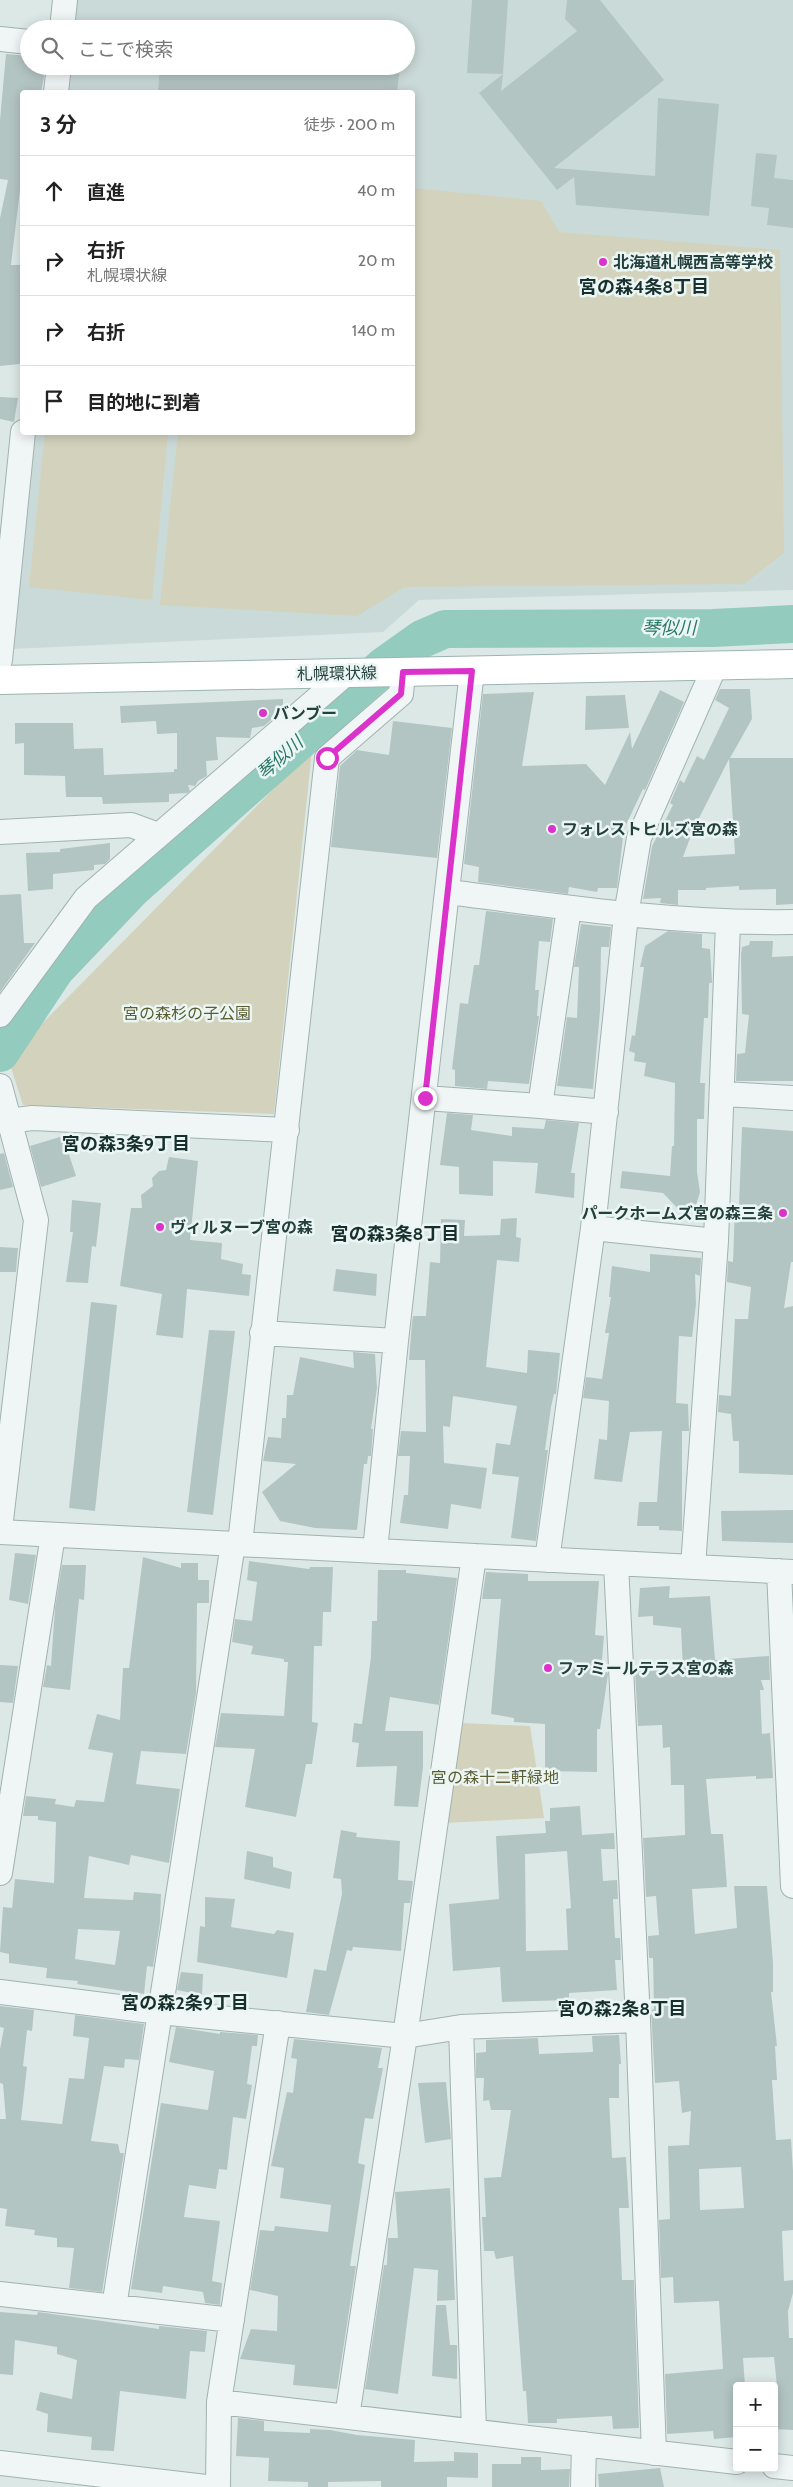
<!DOCTYPE html>
<html lang="ja">
<head>
<meta charset="utf-8">
<style>
	:root { --surface:#fff; --page:#f2f2f2; --text:#222; --muted:#767676; --line:#e0e0e0 }
	body { margin:0; font-family:Cabin,"Noto Sans JP",sans-serif; background:var(--page); color:var(--text) }
	.controls { position:absolute; right:15px; bottom:15px; display:grid; overflow:hidden; border-radius:5px; box-shadow:0 2px 12px #0003 }
	.controls button { width:45px; height:45px; display:grid; place-items:center; padding:0; border:0; border-bottom:1px solid var(--line); background:var(--surface); color:var(--text); font:25px sans-serif }
	.stop { position:absolute; width:15px; height:15px; margin:-11px; border:4px solid #dc32cc; border-radius:50%; background:#fff }
	.stop.end { background:#dc32cc; border-color:#fff; box-shadow:0 1px 5px #0008 }
	.list { margin:0; padding:0; list-style:none }
	h2 { display:flex; justify-content:space-between; align-items:center; height:65px; margin:0; padding:0 20px; font-size:21px }
	h2 small { font-size:16px; font-weight:400; color:var(--muted) }
	.list li { display:grid; grid-template-columns:32px 1fr auto; gap:15px; align-items:center; box-sizing:border-box; height:70px; padding:0 20px; border-top:1px solid var(--line) }
	.list b { display:block; font-size:19px; white-space:nowrap }
	.list p { margin:0; font-size:16px; white-space:nowrap; color:var(--muted) }
	.list em { font-size:16px; font-style:normal; color:var(--muted) }
	.icon { flex:none; width:28px; height:28px; fill:none; stroke:currentColor; stroke-width:2; stroke-linecap:round; stroke-linejoin:round }
	.map { position:relative; flex:none; width:793px; height:2487px; overflow:hidden }
	.search { position:absolute; background:var(--surface); box-shadow:0 2px 12px #0003; left:20px; top:20px; width:395px; height:55px; display:flex; align-items:center; gap:12px; box-sizing:border-box; padding:0 18px; border-radius:28px; color:var(--muted); font-size:19px }
	.panel { position:absolute; background:var(--surface); box-shadow:0 2px 12px #0003; left:20px; top:90px; width:395px; height:345px; border-radius:5px }
	.map>svg:first-child { display:block }
	.built { fill:#cadad8 }
	.green { fill:#d3d2bc }
	.lines { fill:none; stroke-linecap:round; stroke-linejoin:round }
	.river { stroke:#93ccbe; stroke-width:38 }
	.building { fill:#b3c5c3; fill-rule:evenodd }
	.minor-casing { stroke:#a1b2b0; stroke-width:26 }
	.primary-casing { stroke:#9ab5b1; stroke-width:30 }
	.minor { stroke:#eff6f5; stroke-width:24 }
	.primary { stroke:#fff; stroke-width:28 }
	.route { stroke:#dc32cc; stroke-width:6 }
	.poi-dot { fill:#dc32cc; stroke:#ebf6f4; stroke-width:2 }
	.labels { text-anchor:middle; stroke-width:5; stroke-linejoin:round; paint-order:stroke }
	.poi-label { font-size:16px; font-weight:bold; fill:#24403c; stroke:#ebf6f4; text-anchor:start }
	.street-label { font-size:16px; fill:#24403c; stroke:#ebf6f4 }
	.park-label { font-size:16px; fill:#5a5d30; stroke:#ebf6f4 }
	.neighbourhood-label { font-size:18px; font-weight:bold; fill:#17302e; stroke:#ebf6f4 }
	.water-label { font-size:18px; font-style:italic; fill:#2a7768; stroke:#ebf6f4 }
</style>
</head>
<body>
<div class="map">
<svg width="793" height="2487" viewBox="0 0 793 2487">
	<rect width="100%" height="100%" fill="#dce8e6"/>
	<path class="built" d="M 72,0 L 793,0 L 793,590 L 419,600 L 383,632 L 12,649 L 32,433 L 412,432 L 412,92 L 63,92 L 66,66 L 406,66 L 406,29 L 69,29 Z"/>
	<path class="green" d="M 413,188 L 541,201 L 559,232 L 780,250 L 784,553 L 744,584 L 405,587 L 357,616 L 160,605 L 178,433 L 412,432 Z
		M 45,433 L 168,433 L 152,600 L 29,587 Z
		M 312,750 L 274,1114 L 23,1105 L 8,1058 Z
		M 461,1723 L 530,1726 L 544,1818 L 443,1823 Z"/>
	<g class="lines">
		<path class="river" d="M 0,1053 L 55,970 L 133,888 L 384,666 L 422,639 L 445,629 L 713,628 L 793,624"/>
	</g>
	<path class="building" d="M 472,0 L 508,0 L 503,74 L 467,73 Z
		M 567,0 L 600,0 L 664,80 L 554,168 L 655,176 L 658,98 L 719,104 L 709,216 L 576,205 L 574,177 L 557,190 L 479,93 L 503,74 L 501,91 L 577,31 L 565,19 Z
		M 6,54 L 29,56 L 29,66 L 32,66 L 32,71 L 45,71 L 41,92 L 22,92 L 22,173 L 11,265 L 22,265 L 22,341 L 20,364 L 0,366 L 0,218 L 8,180 L 0,179 L 0,120 Z
		M 160,66 L 400,66 L 397,92 L 158,92 Z
		M 756,153 L 777,155 L 774,178 L 793,180 L 793,228 L 767,225 L 769,208 L 751,206 Z
		M 0,397 L 18,398 L 14,422 L 0,419 Z
		M 720,689 L 750,689 L 752,719 L 730,758 L 793,758 L 793,904 L 776,905 L 776,889 L 739,890 L 739,886 L 706,888 L 706,890 L 678,890 L 678,905 L 660,903 L 661,898 L 643,899 L 652,846 L 673,805 L 670,803 L 680,780 L 684,783 L 697,756 L 704,760 L 729,708 L 715,700 ZM 729,759 L 735,854 L 683,857 L 693,830 Z
		M 660,690 L 684,702 L 645,790 L 643,789 L 624,829 L 617,888 L 598,888 L 597,892 L 569,887 L 568,894 L 478,882 L 479,867 L 464,864 L 483,694 L 534,692 L 522,766 L 586,764 L 605,785 L 630,732 L 632,749 Z
		M 625,695 L 629,728 L 585,730 L 586,696 Z
		M 283,699 L 283,710 L 264,726 L 252,728 L 250,738 L 216,737 L 218,760 L 206,761 L 207,776 L 198,781 L 195,786 L 188,785 L 190,791 L 187,793 L 169,794 L 169,802 L 103,804 L 102,797 L 66,797 L 65,776 L 24,775 L 24,743 L 15,744 L 15,723 L 73,723 L 74,749 L 103,748 L 104,775 L 174,772 L 174,769 L 177,769 L 177,733 L 157,734 L 156,721 L 121,723 L 120,706 Z
		M 393,721 L 452,728 L 437,858 L 331,847 L 340,766 L 357,750 L 389,755 Z
		M 110,843 L 110,859 L 105,864 L 94,865 L 94,870 L 53,874 L 53,889 L 28,891 L 26,853 L 60,852 L 60,849 Z
		M 21,894 L 24,943 L 35,943 L 0,992 L 0,895 Z
		M 486,911 L 553,919 L 550,942 L 539,941 L 535,990 L 539,990 L 537,1016 L 539,1016 L 529,1084 L 488,1081 L 487,1089 L 455,1086 L 455,1070 L 452,1069 L 460,1003 L 468,1004 L 474,965 L 479,965 Z
		M 581,924 L 611,927 L 609,947 L 601,947 L 600,1011 L 593,1089 L 557,1086 L 567,1017 L 577,1018 L 579,967 L 574,967 Z
		M 668,931 L 702,934 L 702,948 L 710,949 L 712,983 L 709,983 L 708,1018 L 704,1018 L 700,1083 L 705,1083 L 704,1119 L 697,1119 L 697,1172 L 700,1192 L 696,1205 L 687,1218 L 663,1193 L 620,1188 L 622,1171 L 670,1176 L 672,1146 L 674,1146 L 675,1083 L 644,1076 L 646,1063 L 634,1061 L 635,1053 L 629,1051 L 632,1035 L 635,1036 L 644,967 L 640,967 L 645,946 Z
		M 750,941 L 773,941 L 772,957 L 793,956 L 793,1081 L 736,1081 L 737,1054 L 745,1053 L 749,1015 L 742,1014 L 741,954 L 742,947 L 749,945 Z
		M 447,1113 L 473,1115 L 471,1130 L 512,1136 L 512,1127 L 544,1129 L 546,1120 L 579,1123 L 571,1173 L 575,1173 L 574,1198 L 535,1193 L 538,1163 L 493,1161 L 493,1196 L 459,1194 L 459,1167 L 440,1165 Z
		M 742,1127 L 793,1131 L 793,1262 L 791,1262 L 784,1308 L 793,1306 L 793,1475 L 739,1473 L 739,1441 L 733,1441 L 731,1414 L 718,1412 L 719,1395 L 731,1396 L 735,1319 L 748,1319 L 751,1287 L 727,1282 L 728,1261 L 733,1262 L 735,1207 L 739,1207 Z
		M 63,1136 L 76,1176 L 41,1187 L 30,1146 Z
		M 4,1153 L 13,1187 L 0,1190 L 0,1154 Z
		M 169,1157 L 198,1161 L 190,1240 L 222,1243 L 221,1259 L 243,1264 L 242,1274 L 251,1275 L 249,1296 L 187,1289 L 183,1338 L 156,1335 L 162,1294 L 120,1286 L 131,1208 L 142,1208 L 141,1195 L 153,1186 L 152,1178 L 159,1171 L 166,1170 Z
		M 72,1200 L 101,1203 L 96,1247 L 92,1246 L 88,1283 L 66,1282 L 73,1232 L 70,1232 Z
		M 517,1218 L 516,1237 L 521,1238 L 519,1262 L 497,1260 L 486,1367 L 527,1373 L 528,1350 L 560,1353 L 556,1394 L 554,1394 L 551,1407 L 545,1450 L 548,1450 L 536,1541 L 511,1538 L 519,1477 L 492,1474 L 496,1443 L 510,1445 L 517,1406 L 453,1396 L 450,1427 L 443,1426 L 444,1463 L 487,1468 L 481,1509 L 451,1504 L 448,1529 L 400,1523 L 404,1495 L 408,1495 L 410,1456 L 398,1456 L 401,1431 L 426,1432 L 425,1360 L 409,1360 L 412,1323 L 413,1316 L 426,1316 L 430,1262 L 440,1263 L 441,1219 L 465,1220 L 464,1236 L 500,1235 L 501,1219 Z
		M 0,1247 L 18,1248 L 16,1272 L 0,1272 Z
		M 650,1254 L 701,1258 L 700,1276 L 695,1274 L 696,1304 L 692,1337 L 679,1336 L 676,1403 L 688,1404 L 689,1431 L 682,1431 L 682,1531 L 659,1530 L 659,1526 L 637,1526 L 639,1502 L 657,1502 L 662,1431 L 630,1432 L 622,1482 L 594,1479 L 599,1439 L 607,1440 L 609,1401 L 583,1398 L 586,1377 L 602,1379 L 609,1333 L 605,1333 L 611,1297 L 609,1297 L 612,1266 L 650,1272 Z
		M 336,1269 L 377,1274 L 376,1296 L 333,1291 Z
		M 91,1302 L 117,1305 L 95,1511 L 69,1508 Z
		M 209,1330 L 235,1331 L 213,1515 L 187,1512 Z
		M 353,1352 L 375,1354 L 377,1388 L 371,1429 L 373,1429 L 371,1456 L 368,1456 L 367,1464 L 364,1464 L 357,1530 L 315,1528 L 280,1521 L 262,1492 L 296,1464 L 263,1461 L 268,1437 L 281,1438 L 282,1418 L 286,1418 L 287,1395 L 293,1395 L 300,1357 L 354,1368 Z
		M 793,1510 L 793,1543 L 722,1541 L 721,1511 Z
		M 15,1553 L 36,1555 L 28,1604 L 9,1600 Z
		M 143,1557 L 181,1568 L 181,1563 L 198,1563 L 198,1580 L 209,1580 L 209,1603 L 197,1603 L 196,1693 L 186,1754 L 141,1751 L 136,1784 L 180,1789 L 169,1863 L 131,1855 L 129,1865 L 89,1856 L 84,1898 L 133,1900 L 134,1892 L 161,1894 L 160,1922 L 153,1967 L 147,1966 L 144,1994 L 77,1984 L 78,1981 L 46,1978 L 47,1968 L 9,1963 L 9,1954 L 0,1952 L 3,1907 L 12,1908 L 15,1879 L 54,1883 L 56,1822 L 38,1820 L 38,1816 L 23,1816 L 26,1796 L 56,1799 L 55,1804 L 74,1807 L 76,1800 L 104,1802 L 113,1753 L 88,1749 L 97,1714 L 120,1720 L 123,1668 L 129,1668 ZM 78,1929 L 120,1931 L 115,1965 L 75,1959 Z
		M 249,1561 L 309,1569 L 310,1567 L 333,1567 L 331,1612 L 323,1612 L 322,1646 L 314,1646 L 312,1722 L 318,1723 L 312,1764 L 306,1764 L 296,1817 L 245,1807 L 255,1749 L 215,1747 L 221,1713 L 284,1716 L 288,1662 L 284,1662 L 284,1659 L 251,1654 L 253,1646 L 232,1642 L 235,1619 L 252,1621 L 257,1582 L 247,1580 Z
		M 62,1565 L 86,1565 L 84,1600 L 79,1599 L 70,1690 L 43,1687 L 47,1665 L 51,1666 L 55,1608 Z
		M 378,1570 L 406,1570 L 406,1573 L 457,1578 L 439,1705 L 390,1697 L 385,1731 L 423,1731 L 423,1767 L 418,1807 L 394,1806 L 397,1766 L 356,1767 L 359,1743 L 352,1742 L 354,1723 L 362,1724 L 371,1657 L 372,1621 L 377,1621 Z
		M 486,1572 L 528,1574 L 528,1581 L 599,1581 L 595,1635 L 604,1636 L 601,1672 L 607,1672 L 608,1674 L 600,1729 L 597,1729 L 597,1772 L 545,1771 L 545,1724 L 514,1722 L 514,1718 L 491,1714 L 501,1599 L 482,1599 Z
		M 670,1586 L 669,1598 L 710,1596 L 715,1660 L 769,1656 L 770,1680 L 761,1680 L 764,1690 L 760,1690 L 762,1734 L 770,1733 L 773,1778 L 756,1779 L 756,1776 L 706,1779 L 711,1834 L 723,1834 L 727,1887 L 692,1889 L 695,1934 L 737,1928 L 734,1886 L 767,1886 L 773,1963 L 773,1992 L 771,1992 L 777,2046 L 775,2046 L 777,2080 L 772,2080 L 776,2140 L 791,2139 L 793,2171 L 793,2230 L 782,2231 L 784,2281 L 793,2280 L 793,2293 L 788,2311 L 789,2338 L 793,2338 L 793,2430 L 774,2429 L 774,2396 L 778,2396 L 774,2357 L 743,2358 L 745,2386 L 737,2386 L 737,2437 L 714,2439 L 713,2431 L 667,2434 L 665,2374 L 723,2369 L 719,2301 L 674,2303 L 673,2277 L 661,2278 L 659,2220 L 670,2219 L 668,2146 L 689,2145 L 691,2111 L 682,2113 L 679,2081 L 655,2083 L 651,2010 L 654,2009 L 653,1958 L 649,1958 L 648,1936 L 659,1935 L 656,1896 L 646,1897 L 643,1838 L 685,1835 L 684,1785 L 671,1785 L 670,1747 L 663,1748 L 662,1725 L 638,1726 L 635,1671 L 683,1670 L 681,1628 L 653,1625 L 653,1616 L 638,1617 L 640,1588 ZM 741,2167 L 744,2208 L 700,2210 L 699,2169 Z
		M 0,1665 L 18,1666 L 13,1703 L 0,1702 Z
		M 580,1806 L 582,1835 L 614,1833 L 615,1849 L 601,1849 L 603,1881 L 617,1880 L 618,1899 L 613,1899 L 615,1938 L 620,1938 L 621,1960 L 615,1960 L 617,1990 L 569,1993 L 569,2000 L 502,2002 L 500,1967 L 453,1971 L 449,1904 L 499,1899 L 496,1836 L 546,1833 L 545,1821 L 550,1821 L 550,1808 ZM 567,1851 L 571,1908 L 566,1909 L 568,1950 L 526,1951 L 525,1854 Z
		M 341,1830 L 357,1833 L 356,1837 L 400,1841 L 398,1880 L 413,1881 L 410,1903 L 404,1903 L 401,1951 L 353,1947 L 352,1951 L 347,1950 L 329,2015 L 306,2012 L 314,1969 L 326,1971 L 342,1894 L 341,1879 L 333,1878 Z
		M 247,1851 L 273,1857 L 273,1867 L 292,1872 L 290,1889 L 244,1879 Z
		M 205,1897 L 235,1899 L 231,1927 L 274,1934 L 277,1930 L 294,1933 L 287,1978 L 197,1962 L 200,1926 L 205,1927 Z
		M 181,1972 L 203,1974 L 202,1995 L 177,1990 Z
		M 0,2006 L 34,2010 L 32,2031 L 27,2030 L 23,2066 L 27,2067 L 21,2120 L 62,2124 L 69,2078 L 84,2079 L 89,2038 L 73,2036 L 75,2015 L 144,2024 L 139,2060 L 125,2059 L 124,2068 L 104,2066 L 91,2141 L 118,2144 L 120,2153 L 124,2153 L 102,2292 L 69,2288 L 74,2248 L 57,2247 L 57,2238 L 34,2235 L 35,2230 L 5,2226 L 7,2209 L 0,2208 L 0,2119 L 6,2119 L 3,2084 L 0,2083 L 0,2049 L 4,2028 L 0,2027 Z
		M 176,2027 L 220,2034 L 220,2032 L 258,2035 L 257,2046 L 252,2046 L 247,2084 L 252,2085 L 246,2119 L 233,2117 L 227,2170 L 219,2169 L 216,2189 L 189,2185 L 184,2217 L 220,2221 L 212,2281 L 222,2283 L 220,2305 L 205,2303 L 203,2292 L 163,2286 L 162,2293 L 131,2289 L 161,2103 L 208,2110 L 214,2071 L 169,2062 Z
		M 619,2035 L 621,2064 L 619,2064 L 619,2098 L 609,2098 L 612,2158 L 626,2157 L 629,2208 L 619,2208 L 622,2280 L 634,2280 L 639,2428 L 613,2429 L 612,2416 L 557,2419 L 557,2423 L 528,2423 L 526,2391 L 523,2391 L 513,2256 L 496,2259 L 494,2251 L 484,2251 L 482,2217 L 486,2217 L 484,2178 L 501,2177 L 511,2110 L 491,2110 L 489,2100 L 483,2101 L 484,2078 L 476,2078 L 476,2053 L 486,2052 L 486,2040 L 538,2038 L 539,2054 L 593,2052 L 592,2036 Z
		M 294,2039 L 382,2048 L 378,2068 L 383,2068 L 373,2119 L 365,2118 L 358,2163 L 365,2165 L 350,2266 L 356,2266 L 337,2389 L 293,2385 L 295,2365 L 240,2359 L 251,2329 L 277,2331 L 278,2296 L 250,2290 L 260,2230 L 274,2231 L 275,2226 L 328,2232 L 331,2205 L 280,2198 L 284,2168 L 271,2166 L 287,2092 L 293,2093 L 297,2059 L 291,2058 Z
		M 446,2082 L 451,2139 L 425,2143 L 418,2083 Z
		M 450,2188 L 455,2300 L 437,2301 L 438,2270 L 414,2268 L 398,2394 L 365,2389 L 384,2265 L 387,2265 L 388,2238 L 398,2238 L 395,2192 Z
		M 436,2305 L 446,2305 L 450,2345 L 457,2345 L 457,2379 L 432,2376 Z
		M 0,2312 L 37,2315 L 38,2312 L 159,2329 L 159,2326 L 207,2331 L 205,2352 L 190,2351 L 186,2399 L 120,2391 L 114,2451 L 91,2450 L 92,2437 L 47,2432 L 48,2414 L 36,2410 L 40,2392 L 72,2399 L 77,2360 L 57,2354 L 57,2347 L 15,2340 L 13,2375 L 0,2374 Z
		M 238,2418 L 264,2421 L 264,2431 L 310,2433 L 310,2429 L 330,2430 L 357,2435 L 415,2440 L 414,2462 L 454,2461 L 454,2452 L 478,2453 L 478,2478 L 447,2477 L 447,2487 L 381,2487 L 381,2481 L 328,2482 L 328,2487 L 308,2487 L 308,2482 L 268,2481 L 269,2458 L 236,2456 Z
		M 521,2457 L 541,2457 L 541,2470 L 570,2469 L 569,2487 L 492,2487 L 492,2464 L 521,2464 Z
		M 660,2468 L 664,2487 L 599,2487 L 598,2474 Z"/>
	<g class="lines">
		<g class="minor-casing">
			<path id="minor" d="M 62,29 L 65,0
				M 0,39 L 29,42
				M 56,92 L 59,66
				M 0,660 L 23,432
				M 0,832 L 131,825 L 158,835
				M 449,892 C 564,907 676,924 793,922
				M 0,1015 L 86,898 L 347,673
				M 0,1086 L 36,1220 L 0,1529
				M 723,1094 L 793,1098
				M 425,1098 L 540,1106 L 569,908
				M 540,1106 L 606,1112
				M 9,1121 L 32,1118 L 287,1130
				M 593,1228 L 716,1241
				M 262,1333 L 396,1341
				M 0,1532 L 793,1572
				M 240,1544 L 327,758 L 401,694 L 403,672
				M 375,1551 L 396,1341 L 472,671
				M 547,1560 L 593,1228 L 626,915 L 639,838 L 715,666
				M 616,1563 L 638,2020 L 654,2453
				M 693,1567 L 716,1241 L 728,923
				M 779,1571 L 793,1886
				M 0,1873 L 53,1535
				M 0,1992 L 159,2012 L 405,2036 L 461,2027 L 638,2020
				M 461,2027 L 474,2431
				M 0,2294 L 232,2320
				M 114,2307 L 233,1544
				M 219,2402 L 737,2462
				M 347,2417 L 405,2036 L 474,1556
				M 0,2463 L 206,2487
				M 774,2466 L 793,2468
				M 218,2487 L 219,2402 L 278,2023
				M 583,2487 L 584,2444"/>
		</g>
		<g class="primary-casing">
			<path id="primary" d="M 0,680 L 793,664"/>
		</g>
		<use href="#minor" class="minor"/>
		<use href="#primary" class="primary"/>
	</g>
	<g class="lines">
		<path class="route" d="M 327,758 L 401,694 L 403,672 L 472,671 L 425,1098"/>
	</g>
	<g class="poi-dot">
		<circle cx="603" cy="262" r="5"/>
		<circle cx="263" cy="713" r="5"/>
		<circle cx="552" cy="829" r="5"/>
		<circle cx="783" cy="1213" r="5"/>
		<circle cx="160" cy="1227" r="5"/>
		<circle cx="548" cy="1668" r="5"/>
	</g>
	<g class="labels">
		<g class="poi-label">
			<text x="613" y="268">北海道札幌西高等学校</text>
			<text x="273" y="719">バンブー</text>
			<text x="562" y="835">フォレストヒルズ宮の森</text>
			<text x="773" y="1219" text-anchor="end">パークホームズ宮の森三条</text>
			<text x="170" y="1233">ヴィルヌーブ宮の森</text>
			<text x="558" y="1674">ファミールテラス宮の森</text>
		</g>
		<g class="street-label">
			<text transform="translate(337 673) rotate(-1)" y="6">札幌環状線</text>
		</g>
		<g class="park-label">
			<text x="187" y="1019">宮の森杉の子公園</text>
			<text x="495" y="1783">宮の森十二軒緑地</text>
		</g>
		<g class="neighbourhood-label">
			<text x="644" y="293">宮の森4条8丁目</text>
			<text x="126" y="1150">宮の森3条9丁目</text>
			<text x="395" y="1240">宮の森3条8丁目</text>
			<text x="185" y="2009">宮の森2条9丁目</text>
			<text x="622" y="2015">宮の森2条8丁目</text>
		</g>
		<g class="water-label">
			<text x="669" y="634">琴似川</text>
			<text transform="translate(280 758) rotate(-42)" y="6">琴似川</text>
		</g>
	</g>
</svg>
<div class="controls">
<button>+</button>
<button>−</button>
</div>
<div class="stop" style="left:327px;top:758px"></div>
<div class="stop end" style="left:425px;top:1098px"></div>
<div class="search"><svg class="icon" aria-label="search" viewBox="0 0 24 24"><circle cx="10" cy="10" r="6"/><path d="M15 15l6 6"/></svg>ここで検索</div>
<section class="panel">
<h2>3 分<small>徒歩 · 200 m</small></h2>
<ul class="list">
<li><svg class="icon" aria-label="ahead" viewBox="0 0 24 24"><path d="M12 20V5M6 11l6-6 6 6"/></svg><div><b>直進</b></div><em>40 m</em></li>
<li><svg class="icon" aria-label="right" viewBox="0 0 24 24"><path d="M7 20v-9h11M14 6l5 5-5 5"/></svg><div><b>右折</b><p>札幌環状線</p></div><em>20 m</em></li>
<li><svg class="icon" aria-label="right" viewBox="0 0 24 24"><path d="M7 20v-9h11M14 6l5 5-5 5"/></svg><div><b>右折</b></div><em>140 m</em></li>
<li><svg class="icon" aria-label="arrive" viewBox="0 0 24 24"><path d="M6 21V4h12l-3 4 3 4H6"/></svg><div><b>目的地に到着</b></div></li>
</ul>
</section>
</div>
</body>
</html>
